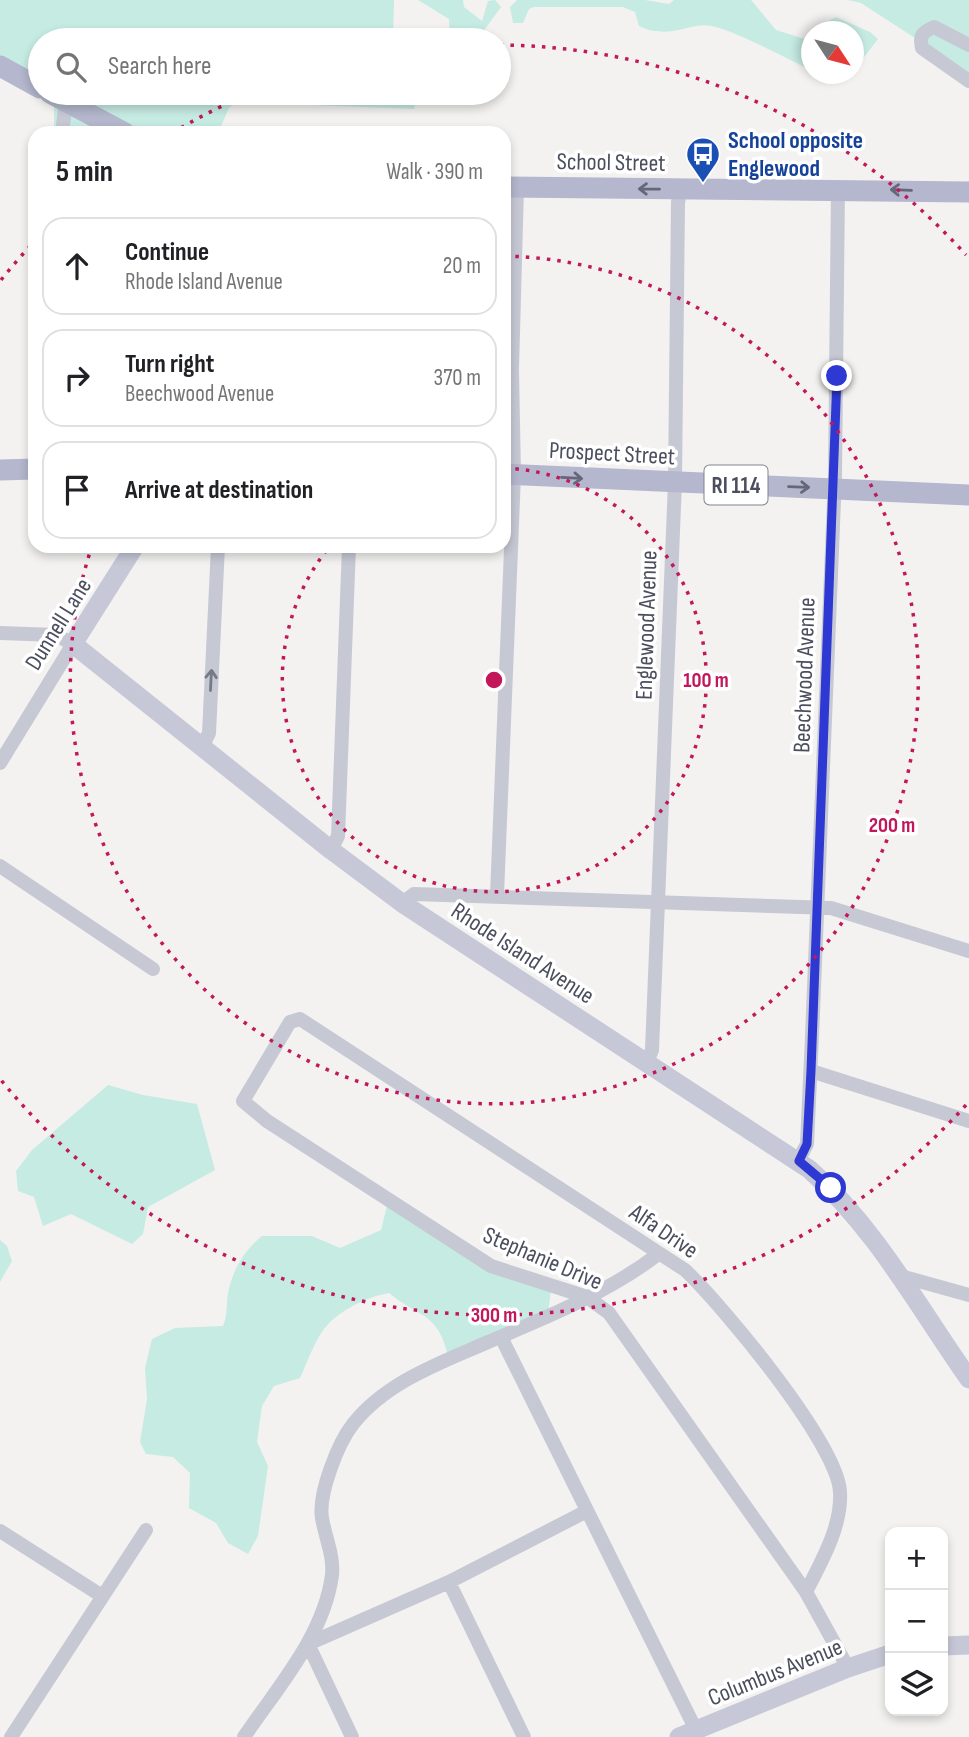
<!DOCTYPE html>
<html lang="en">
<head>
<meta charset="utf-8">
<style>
	:root { --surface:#fff; --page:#f6f6f6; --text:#202124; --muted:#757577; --line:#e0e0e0 }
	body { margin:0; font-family:"Sofia Sans Condensed",sans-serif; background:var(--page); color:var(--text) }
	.controls { position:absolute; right:21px; bottom:21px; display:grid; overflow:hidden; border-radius:14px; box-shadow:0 4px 10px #0003 }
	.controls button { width:63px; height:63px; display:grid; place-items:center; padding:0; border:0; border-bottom:2px solid var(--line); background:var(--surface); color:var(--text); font:35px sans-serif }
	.compass { position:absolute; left:801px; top:21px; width:63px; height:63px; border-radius:50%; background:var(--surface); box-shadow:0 4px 10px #0003; rotate:126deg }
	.stop { position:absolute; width:21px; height:21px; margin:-16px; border:5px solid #2d39d2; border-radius:50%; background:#fff }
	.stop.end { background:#2d39d2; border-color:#fff; box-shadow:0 2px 7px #0008 }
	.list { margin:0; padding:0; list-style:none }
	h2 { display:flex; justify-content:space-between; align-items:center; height:91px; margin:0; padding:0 28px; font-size:30px }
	h2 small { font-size:23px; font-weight:400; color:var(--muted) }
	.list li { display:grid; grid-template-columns:46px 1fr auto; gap:21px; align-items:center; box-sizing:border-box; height:98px; margin:0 14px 14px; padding:0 14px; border:2px solid var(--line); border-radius:21px }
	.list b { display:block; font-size:26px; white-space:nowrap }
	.list p { margin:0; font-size:23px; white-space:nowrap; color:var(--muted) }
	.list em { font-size:23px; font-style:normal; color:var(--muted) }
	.icon { flex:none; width:38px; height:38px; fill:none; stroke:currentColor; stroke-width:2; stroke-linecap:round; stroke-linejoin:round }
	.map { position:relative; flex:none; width:969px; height:1737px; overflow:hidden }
	.search { position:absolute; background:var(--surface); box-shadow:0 4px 10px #0003; left:28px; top:28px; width:483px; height:77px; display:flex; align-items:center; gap:18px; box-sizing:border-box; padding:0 24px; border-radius:38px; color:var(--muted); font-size:26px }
	.panel { position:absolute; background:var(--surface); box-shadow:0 4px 10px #0003; left:28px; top:126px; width:483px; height:427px; border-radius:21px }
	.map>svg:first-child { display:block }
	.green { fill:#c5ebe2 }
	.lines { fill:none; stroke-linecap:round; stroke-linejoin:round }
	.street { stroke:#c6c9d4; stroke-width:14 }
	.secondary { stroke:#c6c8d7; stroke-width:19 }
	.primary { stroke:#b4b7cd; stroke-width:21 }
	.oneway { stroke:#656879 }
	.oneway2 { stroke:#767987 }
	.route { stroke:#2d39d2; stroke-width:9 }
	.ring { fill:none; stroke:#c2185b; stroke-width:3.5; stroke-dasharray:3.5 7 }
	.labels { text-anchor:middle; stroke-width:7; stroke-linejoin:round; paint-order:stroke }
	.shield { fill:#fff; stroke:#81838e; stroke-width:2 }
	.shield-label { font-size:23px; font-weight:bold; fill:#4b4e5d }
	.transit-label { font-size:24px; font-weight:bold; fill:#164399; stroke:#fff; text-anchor:start }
	.street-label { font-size:24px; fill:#4b4e5d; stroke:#fff }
	.centre { fill:#c2185b; stroke:#fff; stroke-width:3.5 }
	.ring-label { font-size:21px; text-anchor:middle; font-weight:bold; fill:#c2185b; stroke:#fff; stroke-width:7; stroke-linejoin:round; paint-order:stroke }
</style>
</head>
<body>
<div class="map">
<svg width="969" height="1737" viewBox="0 0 969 1737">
	<rect width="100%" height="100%" fill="#f3f2f1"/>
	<path class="green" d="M 0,0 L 394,0 L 393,40 L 40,40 L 40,90 L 0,67 Z
		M 418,0 L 463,0 L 464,7 L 482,21 L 488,1 L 495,0 L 501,7 L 477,40 L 450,40 L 449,19 Z
		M 517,0 L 645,0 L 669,4 L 674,0 L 751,0 L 776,30 L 811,41 L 811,70 C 785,58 738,32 712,26 C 691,21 670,41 639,26 L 635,12 L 623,7 L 534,7 L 529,9 L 523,23 L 513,23 L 510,7 Z
		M 848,0 L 969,0 L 969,82 L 915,38 L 861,3 Z
		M 836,17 L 870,32 L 878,39 L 854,70 L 853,32 L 821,31 L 827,22 Z
		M 44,93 L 336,93 L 337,98 L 345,103 L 416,101 L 414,109 L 236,102 L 229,108 L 218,133 L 54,133 L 54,106 Z
		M 108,1085 L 143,1095 L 197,1104 L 215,1170 L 148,1207 L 143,1234 L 132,1244 L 71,1214 L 43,1226 L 34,1197 L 18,1191 L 16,1171 L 32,1150 Z
		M 387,1206 L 551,1291 L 548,1312 L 449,1360 C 439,1312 421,1319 389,1293 C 366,1297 335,1312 322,1332 C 313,1345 307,1363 300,1378 L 274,1386 L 262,1406 L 257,1442 L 268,1466 L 258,1536 L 248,1554 L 228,1543 L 216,1523 L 189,1508 L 190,1473 L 173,1457 L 146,1454 L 140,1442 L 147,1399 L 145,1368 L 152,1339 L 175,1328 L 223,1326 C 228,1314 226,1305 228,1293 C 233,1269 244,1251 262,1236 L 312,1236 L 340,1248 L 381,1230 Z
		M 0,1240 L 7,1246 L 12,1261 L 0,1282 Z"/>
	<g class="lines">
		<path class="street" d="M 969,45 L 934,27 C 923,32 919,35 922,48 L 969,81
			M 62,133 L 66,102
			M 0,633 L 56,635 L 73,644 L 0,763
			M 202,747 L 209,733 L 218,546
			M 331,850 L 338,836 L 349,546
			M 0,866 L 153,969
			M 497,895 L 514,475 L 512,370 L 517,187
			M 402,903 L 414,894 L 831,908 L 969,951
			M 647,1062 L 652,1050 L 675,482 L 678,202 L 681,190
			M 811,1071 L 969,1121
			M 798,1161 L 807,1144 L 812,1036 L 835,476 L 838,188
			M 897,1275 L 969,1295
			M 501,1337 L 696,1730
			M 0,1531 L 102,1596
			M 449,1582 L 524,1737
			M 806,1592 C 821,1562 842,1527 840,1492 C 838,1444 722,1305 685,1270 L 300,1019 L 290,1022 L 243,1101 L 267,1121 L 491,1266 L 587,1297 L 609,1313 L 806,1592 L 848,1668
			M 11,1737 L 146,1530
			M 244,1737 C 277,1688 324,1636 332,1575 C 334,1555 325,1537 322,1518 C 318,1494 338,1443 353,1424 C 386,1382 440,1363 488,1342 C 545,1318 607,1293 657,1255
			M 352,1737 L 308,1644 L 449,1582 L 587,1511"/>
		<path class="secondary" d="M 135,546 L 73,644 L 331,850 L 402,903 L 809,1169 C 875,1227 919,1308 969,1379
			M 943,1646 L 969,1645
			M 679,1737 L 848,1668 L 890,1654"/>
		<path class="primary" d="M 0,66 L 40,88
			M 50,93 L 125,133
			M 504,187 L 969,192
			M 0,470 L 35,469
			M 504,474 L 969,495"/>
	</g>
	<defs><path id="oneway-shaft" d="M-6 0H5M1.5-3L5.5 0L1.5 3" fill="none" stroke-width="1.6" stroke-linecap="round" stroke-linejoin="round" transform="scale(1.75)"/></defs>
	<g class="oneway">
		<use href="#oneway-shaft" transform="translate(649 189) rotate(-179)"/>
		<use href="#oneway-shaft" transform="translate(901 190) rotate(-178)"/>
		<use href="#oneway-shaft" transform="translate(572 478) rotate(3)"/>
		<use href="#oneway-shaft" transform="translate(799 487) rotate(2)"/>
	</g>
	<use class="oneway2" href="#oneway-shaft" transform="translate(211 680) rotate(-87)"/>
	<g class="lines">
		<path class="route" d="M 831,1188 L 799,1161 L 807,1144 L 811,1071 L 837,376"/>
	</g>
	<g class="ring">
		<path d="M505 468A212 212 0 1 1 329 547"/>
		<path d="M505 256A424 424 0 1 1 91 549"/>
		<path d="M966 1105A635 635 0 0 1 1 1080M1 280A635 635 0 0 1 33 243M172 133A635 635 0 0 1 251 93M500 45A635 635 0 0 1 966 255"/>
	</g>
	<defs>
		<g id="bus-pin" transform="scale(1.75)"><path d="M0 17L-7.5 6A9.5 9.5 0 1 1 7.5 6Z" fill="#1a4fb4" stroke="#fff"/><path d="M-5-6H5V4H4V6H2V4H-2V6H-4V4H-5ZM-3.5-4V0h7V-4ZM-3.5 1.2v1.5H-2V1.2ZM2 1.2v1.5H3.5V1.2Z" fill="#fff"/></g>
	</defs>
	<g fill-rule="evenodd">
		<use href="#bus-pin" x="703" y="154"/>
	</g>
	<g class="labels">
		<rect class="shield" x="704.5" y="465.5" width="63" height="39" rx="5"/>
		<g class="shield-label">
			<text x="736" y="493">RI 114</text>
		</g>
		<g class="transit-label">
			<text x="728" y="148">School opposite<tspan x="728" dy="28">Englewood</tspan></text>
		</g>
		<g class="street-label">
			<text transform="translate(611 162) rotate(1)" y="8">School Street</text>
			<text transform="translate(612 453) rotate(3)" y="8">Prospect Street</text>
			<text transform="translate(58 624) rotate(-58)" y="8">Dunnell Lane</text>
			<text transform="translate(646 625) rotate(-88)" y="8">Englewood Avenue</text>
			<text transform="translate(804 675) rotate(-88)" y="8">Beechwood Avenue</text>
			<text transform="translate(523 953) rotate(33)" y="8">Rhode Island Avenue</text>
			<text transform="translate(664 1231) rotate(34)" y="8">Alfa Drive</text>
			<text transform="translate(543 1258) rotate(23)" y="8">Stephanie Drive</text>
			<text transform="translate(775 1672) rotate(-22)" y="8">Columbus Avenue</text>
		</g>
	</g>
	<circle cx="494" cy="680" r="10" class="centre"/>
	<g class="ring-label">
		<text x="706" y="687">100 m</text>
		<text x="892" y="832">200 m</text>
		<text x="494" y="1322">300 m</text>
	</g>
</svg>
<div class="controls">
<button>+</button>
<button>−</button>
<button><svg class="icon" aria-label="layers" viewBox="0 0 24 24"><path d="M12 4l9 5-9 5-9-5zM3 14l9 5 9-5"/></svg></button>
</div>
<svg class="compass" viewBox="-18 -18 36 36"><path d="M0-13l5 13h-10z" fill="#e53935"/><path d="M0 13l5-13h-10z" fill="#757577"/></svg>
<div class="stop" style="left:831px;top:1188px"></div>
<div class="stop end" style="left:837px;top:376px"></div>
<div class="search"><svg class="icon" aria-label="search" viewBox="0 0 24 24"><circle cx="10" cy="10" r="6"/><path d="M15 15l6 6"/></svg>Search here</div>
<section class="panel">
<h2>5 min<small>Walk · 390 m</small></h2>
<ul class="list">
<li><svg class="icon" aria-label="ahead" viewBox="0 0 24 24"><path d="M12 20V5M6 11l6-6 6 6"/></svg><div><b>Continue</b><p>Rhode Island Avenue</p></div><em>20 m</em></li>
<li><svg class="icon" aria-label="right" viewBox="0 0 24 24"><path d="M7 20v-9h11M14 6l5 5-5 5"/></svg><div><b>Turn right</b><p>Beechwood Avenue</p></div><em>370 m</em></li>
<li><svg class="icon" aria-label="arrive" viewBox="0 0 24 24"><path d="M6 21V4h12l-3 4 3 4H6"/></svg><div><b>Arrive at destination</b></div></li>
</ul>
</section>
</div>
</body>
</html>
